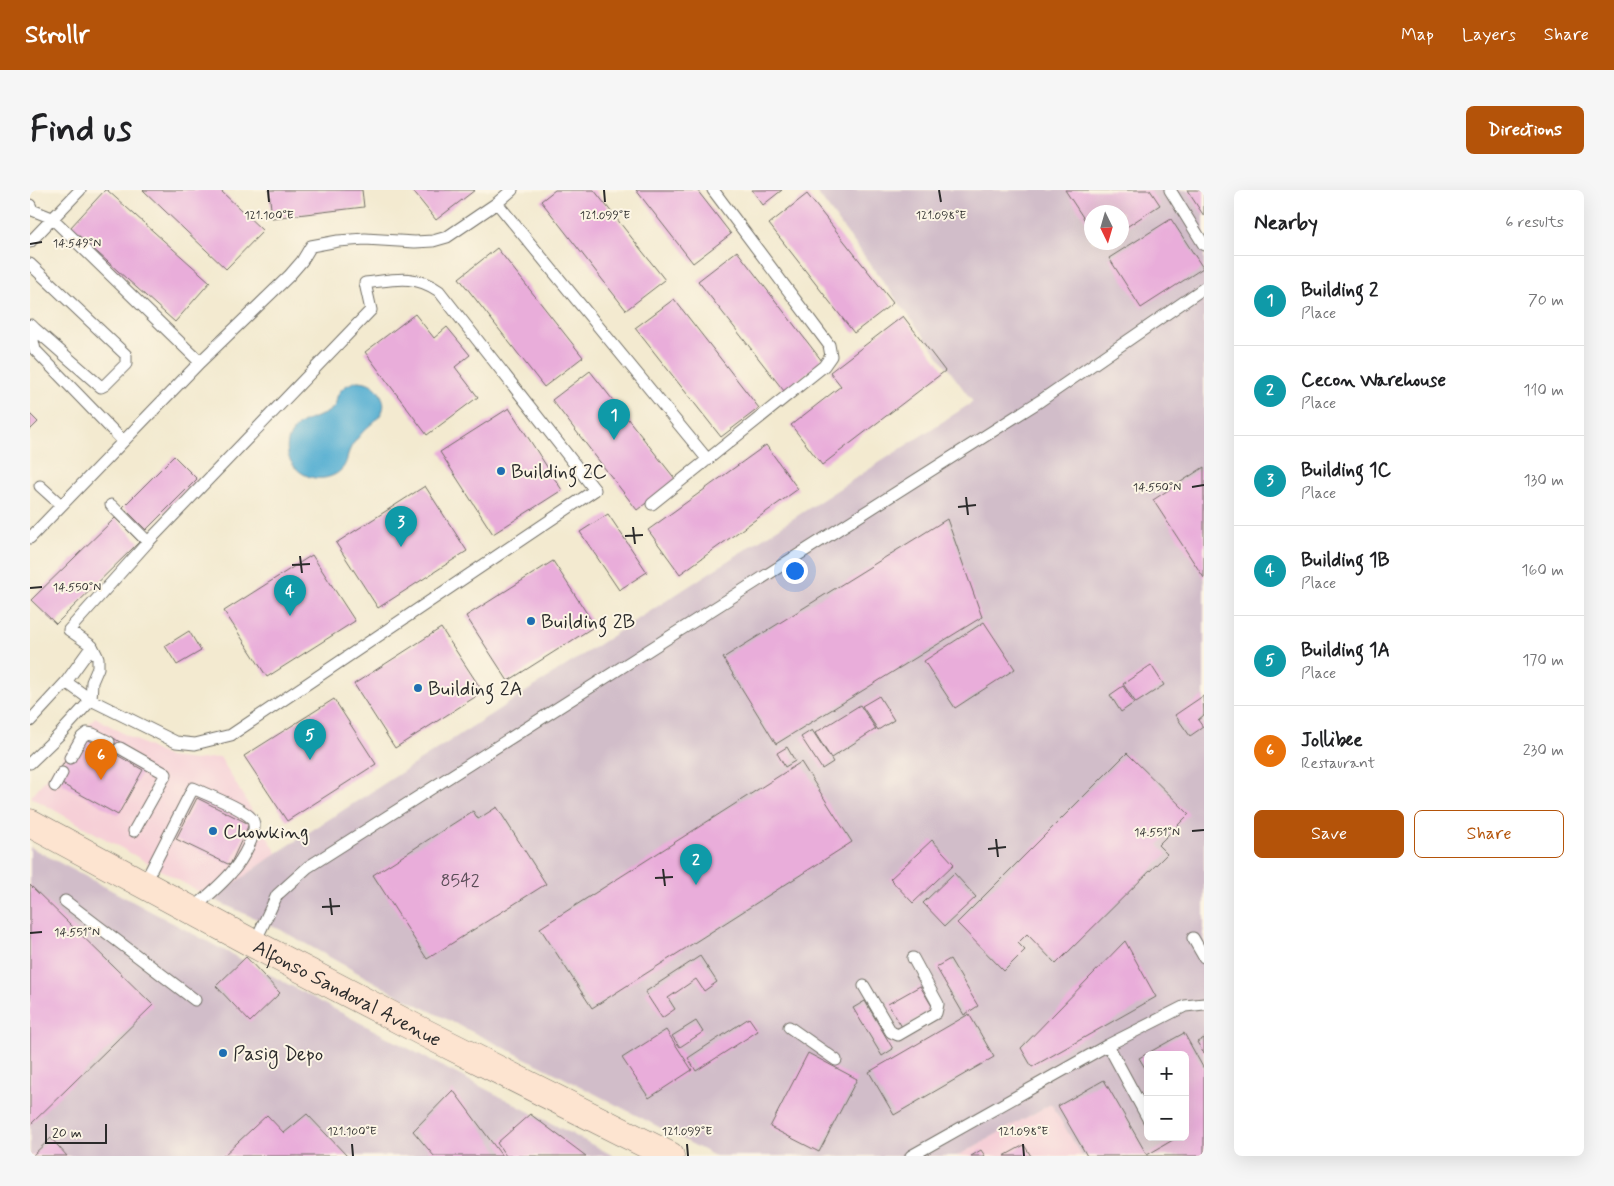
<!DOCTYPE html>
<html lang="en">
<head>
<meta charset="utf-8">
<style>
	:root { --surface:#fff; --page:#f6f6f6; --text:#202124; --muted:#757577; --line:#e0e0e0; --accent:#b45309 }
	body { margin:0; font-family:Mynerve,sans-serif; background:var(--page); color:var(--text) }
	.controls { position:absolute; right:15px; bottom:15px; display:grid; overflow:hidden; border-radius:8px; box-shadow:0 5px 20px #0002 }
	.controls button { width:45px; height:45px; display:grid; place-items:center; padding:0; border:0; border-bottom:1px solid var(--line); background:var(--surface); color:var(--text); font:25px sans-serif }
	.compass { position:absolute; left:1054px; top:15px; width:45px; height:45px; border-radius:50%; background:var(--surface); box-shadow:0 5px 20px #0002; rotate:175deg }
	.scale { position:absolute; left:15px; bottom:12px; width:62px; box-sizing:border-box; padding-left:5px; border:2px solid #2b2b2b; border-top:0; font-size:14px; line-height:18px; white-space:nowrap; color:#2b2b2b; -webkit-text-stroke:4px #fcf5e5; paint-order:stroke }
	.you { position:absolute; left:764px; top:380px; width:18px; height:18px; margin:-12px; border:4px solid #fff; border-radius:50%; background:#1a73e8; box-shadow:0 0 0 8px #1a73e833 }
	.badge { display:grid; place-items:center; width:32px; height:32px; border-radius:50%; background:var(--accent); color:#fff; font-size:16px; font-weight:700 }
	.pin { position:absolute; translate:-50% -41px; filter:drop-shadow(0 1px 2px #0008) }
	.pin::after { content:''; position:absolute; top:26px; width:18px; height:15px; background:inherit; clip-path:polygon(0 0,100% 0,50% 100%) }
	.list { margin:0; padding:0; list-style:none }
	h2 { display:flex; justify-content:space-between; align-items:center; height:65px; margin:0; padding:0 20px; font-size:21px }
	h2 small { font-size:16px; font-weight:400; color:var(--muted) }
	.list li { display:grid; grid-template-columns:32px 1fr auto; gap:15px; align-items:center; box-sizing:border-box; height:90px; padding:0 20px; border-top:1px solid var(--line) }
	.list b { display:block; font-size:19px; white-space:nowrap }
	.list p { margin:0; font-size:16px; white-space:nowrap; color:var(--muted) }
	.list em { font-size:16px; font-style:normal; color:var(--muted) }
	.actions { display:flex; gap:10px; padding:15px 20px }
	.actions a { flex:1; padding:11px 0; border:1px solid var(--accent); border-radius:8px; text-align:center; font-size:18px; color:var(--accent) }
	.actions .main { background:var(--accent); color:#fff }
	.map { position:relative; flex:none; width:1174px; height:966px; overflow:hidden; border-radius:8px }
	header { display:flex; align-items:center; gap:30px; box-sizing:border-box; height:70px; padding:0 25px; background:var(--accent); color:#fff }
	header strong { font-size:24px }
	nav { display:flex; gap:28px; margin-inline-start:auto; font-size:18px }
	.intro { display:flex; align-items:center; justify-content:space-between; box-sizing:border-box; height:120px; padding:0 30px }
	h1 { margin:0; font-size:35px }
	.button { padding:12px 22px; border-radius:8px; background:var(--accent); color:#fff; font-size:18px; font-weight:700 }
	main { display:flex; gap:30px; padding:0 30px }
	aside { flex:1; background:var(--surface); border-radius:8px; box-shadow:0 5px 20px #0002 }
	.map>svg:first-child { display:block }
	.built { fill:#f6cfd7 }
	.industrial { fill:#d1bdc9; fill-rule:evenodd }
	.water { fill:#54afd2; stroke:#406d7e }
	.building { fill:#e9adda }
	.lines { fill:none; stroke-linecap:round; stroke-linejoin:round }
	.lane-casing { stroke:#716e65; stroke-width:13 }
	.secondary-casing { stroke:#716e65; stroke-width:29 }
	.lane { stroke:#fff; stroke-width:11 }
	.secondary { stroke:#fde4d0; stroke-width:28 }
	.ticks { fill:none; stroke:#2b2b2b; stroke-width:2 }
	.poi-dot { fill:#1f6fb2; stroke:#fcf5e5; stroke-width:2 }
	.labels { text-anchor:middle; stroke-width:4; stroke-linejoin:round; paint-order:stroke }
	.number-label { font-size:18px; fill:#5a4c57 }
	.poi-label { font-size:20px; fill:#2b2b2b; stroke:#fcf5e5; text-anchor:start }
	.street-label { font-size:20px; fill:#2b2b2b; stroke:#fcf5e5 }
	.ticks-label { font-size:12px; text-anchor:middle; fill:#2b2b2b; stroke:#fcf5e5; stroke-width:4; stroke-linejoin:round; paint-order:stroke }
</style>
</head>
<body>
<header>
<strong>Strollr</strong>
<nav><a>Map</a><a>Layers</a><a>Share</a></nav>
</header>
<div class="intro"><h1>Find us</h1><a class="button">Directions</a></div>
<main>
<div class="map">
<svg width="1174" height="966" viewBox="0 0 1174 966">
	<rect width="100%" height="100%" fill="#fcf5e5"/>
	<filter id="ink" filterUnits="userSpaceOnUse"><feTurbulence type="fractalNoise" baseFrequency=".02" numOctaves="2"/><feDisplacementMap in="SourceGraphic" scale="10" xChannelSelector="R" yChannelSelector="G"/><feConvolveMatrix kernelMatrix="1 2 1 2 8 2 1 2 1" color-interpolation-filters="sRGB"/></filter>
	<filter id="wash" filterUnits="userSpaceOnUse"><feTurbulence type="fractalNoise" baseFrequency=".0096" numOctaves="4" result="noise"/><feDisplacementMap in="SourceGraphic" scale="20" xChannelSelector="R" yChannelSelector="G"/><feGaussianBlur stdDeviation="1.12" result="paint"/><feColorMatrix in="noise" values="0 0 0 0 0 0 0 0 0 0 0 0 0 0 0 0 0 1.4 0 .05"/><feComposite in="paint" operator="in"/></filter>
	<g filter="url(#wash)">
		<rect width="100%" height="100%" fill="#f3ead0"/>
		<path class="built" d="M 65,527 L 94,544 L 139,567 L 165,570 L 190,567 L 247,663 L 182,709 L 1,607 Z
			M 1021,914 L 1052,966 L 927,966 Z"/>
		<path class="industrial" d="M 785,0 L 1174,0 L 1174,966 L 1052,966 L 1021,914 L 927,966 L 685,966 L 515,878 L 366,804 L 251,740 L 182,709 L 247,663 L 943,212 ZM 1062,22 L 1092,22 L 1092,52 L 1062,52 ZM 1118,865 L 1155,865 L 1155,947 L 1118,947 Z
			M 0,657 L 417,879 L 584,966 L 0,966 Z"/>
		<path class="water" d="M 327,191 C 336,191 344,194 349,202 C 360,218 350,227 338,237 C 333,241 327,249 323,254 C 315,265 320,277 304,285 C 275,299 243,266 264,240 C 274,227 292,229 303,218 C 306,215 306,211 307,207 C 310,198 318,194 327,191 Z"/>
		<g id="blocks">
			<path class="building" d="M 75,0 L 77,0 L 180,92 L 145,132 L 40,38 Z
				M 113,0 L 190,0 L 233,41 L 196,79 Z
				M 239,0 L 332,0 L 334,17 L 242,28 Z
				M 382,0 L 445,0 L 406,30 Z
				M 525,0 L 564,0 L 635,90 L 596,120 L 511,11 Z
				M 606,0 L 667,0 L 701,44 L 663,73 Z
				M 722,0 L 752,0 L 733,15 Z
				M 1035,0 L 1120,0 L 1130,15 L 1092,40 L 1092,22 L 1062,22 L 1062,41 Z
				M 1157,0 L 1174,0 L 1174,26 Z
				M 777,4 L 863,113 L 824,143 L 739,34 Z
				M 1141,29 L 1173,78 L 1111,118 L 1079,68 Z
				M 467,58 L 553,167 L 514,197 L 429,88 Z
				M 707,61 L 792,171 L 754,201 L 668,91 Z
				M 644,109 L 729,218 L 691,247 L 605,138 Z
				M 385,124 L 404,148 L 417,137 L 440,165 L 425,177 L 448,207 L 397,245 L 335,162 Z
				M 873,126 L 915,181 L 792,275 L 761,235 L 811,196 L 800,182 Z
				M 560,181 L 646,290 L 607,320 L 522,210 Z
				M 479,218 L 532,300 L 463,344 L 410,262 Z
				M 0,224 L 8,232 L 0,240 Z
				M 736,255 L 768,299 L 650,384 L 618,340 Z
				M 144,266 L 167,289 L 116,340 L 93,317 Z
				M 1174,277 L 1174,388 L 1123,310 Z
				M 395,296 L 437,361 L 348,418 L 306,353 Z
				M 578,324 L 617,382 L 589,400 L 550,342 Z
				M 85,328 L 109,352 L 26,434 L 1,410 Z
				M 917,329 L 952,427 L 746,554 L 693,468 Z
				M 282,365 L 325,431 L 237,487 L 194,421 Z
				M 523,371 L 565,436 L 478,491 L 436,426 Z
				M 954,432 L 985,479 L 925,518 L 894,471 Z
				M 411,438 L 453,502 L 365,558 L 324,494 Z
				M 159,441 L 171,461 L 147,475 L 135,456 Z
				M 1121,475 L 1134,495 L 1106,513 L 1093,494 Z
				M 1093,496 L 1104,513 L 1091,522 L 1080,505 Z
				M 849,506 L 864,530 L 848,540 L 832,516 Z
				M 1173,506 L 1174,525 L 1168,530 L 1173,537 L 1160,546 L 1145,525 Z
				M 304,509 L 346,574 L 257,631 L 214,566 Z
				M 830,515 L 846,539 L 801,568 L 785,543 Z
				M 782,540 L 803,572 L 792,579 L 771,547 Z
				M 82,547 L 93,554 L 87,565 L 113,580 L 88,625 L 32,594 L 29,581 L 38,566 L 57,549 L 75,559 Z
				M 757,557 L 765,571 L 755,577 L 747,563 Z
				M 1097,563 L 1159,624 L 1128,655 L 1137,664 L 1026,774 L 997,744 L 988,753 L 995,760 L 974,781 L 927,733 Z
				M 771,572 L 822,652 L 562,818 L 510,738 Z
				M 167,608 L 219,634 L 200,675 L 146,649 Z
				M 467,617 L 516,694 L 397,769 L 343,685 L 443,621 L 448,629 Z
				M 902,650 L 924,674 L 883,713 L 860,689 Z
				M 924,683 L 946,707 L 915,736 L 893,713 Z
				M 0,695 L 123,815 L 0,935 Z
				M 1095,751 L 1126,807 L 1002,877 L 991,858 Z
				M 670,766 L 687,792 L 674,801 L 666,789 L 638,808 L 645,819 L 632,828 L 615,802 Z
				M 216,767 L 250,803 L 220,832 L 186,796 Z
				M 920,769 L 948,816 L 934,825 L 906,777 Z
				M 890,796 L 903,818 L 872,837 L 858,814 Z
				M 835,811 L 863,859 L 852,866 L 823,818 Z
				M 939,824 L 964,867 L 864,925 L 839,882 Z
				M 719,828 L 728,841 L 666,881 L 658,868 Z
				M 666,831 L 673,842 L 650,857 L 642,846 Z
				M 636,840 L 662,880 L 619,908 L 592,868 Z
				M 1154,843 L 1174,879 L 1174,966 L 1057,966 L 1028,916 L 1074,890 L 1117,965 L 1148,947 L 1155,947 L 1155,865 L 1118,865 L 1118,883 L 1109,868 Z
				M 1174,848 L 1174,864 L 1167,852 Z
				M 778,863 L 827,889 L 789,962 L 740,937 Z
				M 423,900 L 472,966 L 404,966 L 383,941 Z
				M 277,924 L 317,966 L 193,966 L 237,925 L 254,943 Z
				M 500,924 L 556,966 L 476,966 L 467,953 Z
				M 21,948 L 37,966 L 2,966 Z
				M 994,955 L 1001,966 L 974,966 Z
				M 951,960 L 955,966 L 941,966 Z"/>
		</g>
	</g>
	<g filter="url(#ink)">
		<use href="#blocks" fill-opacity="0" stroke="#716e65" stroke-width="1"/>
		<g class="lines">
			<g class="lane-casing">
				<path id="lane" d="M 1140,0 L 1174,55
					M 467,13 L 678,270
					M 0,15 L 2,20 L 22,28 L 170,172
					M 0,52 L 50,0
					M 0,74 L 96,165 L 96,174 L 75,195 L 71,197 L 5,139
					M 1,135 L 5,139 L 3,151 L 5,160 L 93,251
					M 10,296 L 31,315
					M 622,314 L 794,176 L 801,166 L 799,155 L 683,0
					M 81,315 L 118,352
					M 0,348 L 170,172 L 259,86 L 272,71 L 281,56 L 308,51 L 335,49 L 385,52 L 403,51 L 417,47 L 467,13 L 482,0
					M 0,531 L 36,492 L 62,456
					M 90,558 L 136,584 L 104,641
					M 40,568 L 52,547 L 57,543 L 63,544 L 79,552
					M 0,573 L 29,545 L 61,510 L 62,492 L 68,478 L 68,468 L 62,456 L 39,440 L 118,352 L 341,120 L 335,93 C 363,90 384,83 409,101 L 565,300 L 201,545 L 165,554 L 146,552 L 61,510 L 36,492
					M 25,596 L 32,583
					M 114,694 L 163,598 C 177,605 211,617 221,628 C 232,639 210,673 201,683 C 190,696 175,708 162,720
					M 35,711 L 165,810
					M 1163,748 L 1174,767
					M 224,754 L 247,705 L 278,677 L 1010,211 L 1174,98
					M 834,796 L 861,842 L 868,845 L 906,823 L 908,814 L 883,768
					M 759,837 L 806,870
					M 1078,855 L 1118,929
					M 881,966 L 1078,855 L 1155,816 L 1174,814"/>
			</g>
			<g class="secondary-casing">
				<g id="secondary">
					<path id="s1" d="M 0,633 L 224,754 L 395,843 L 640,966"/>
				</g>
			</g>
			<use href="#lane" class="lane"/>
			<use href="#secondary" class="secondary"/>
		</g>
	</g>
	<path class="ticks" d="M 238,0 L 239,12M 574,0 L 575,12M 909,0 L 911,12M 0,54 L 12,52M 1162,297 L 1174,295M 936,307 L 938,325M 928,317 L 946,315M 603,337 L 605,354M 595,346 L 613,345M 270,366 L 272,383M 262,375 L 280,374M 0,398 L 12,397M 1162,641 L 1174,640M 966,649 L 968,667M 958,659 L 976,657M 633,679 L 635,696M 625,688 L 643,687M 300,708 L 302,725M 292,717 L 310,716M 0,743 L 12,742M 322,954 L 323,966M 657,954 L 658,966M 993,954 L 994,966"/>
	<g class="poi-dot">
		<circle cx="471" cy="281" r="5"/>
		<circle cx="501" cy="431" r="5"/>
		<circle cx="388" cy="498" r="5"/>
		<circle cx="183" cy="641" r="5"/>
		<circle cx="193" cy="863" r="5"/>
	</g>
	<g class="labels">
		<g class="number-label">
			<text x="430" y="696">8542</text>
		</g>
		<g class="poi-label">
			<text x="481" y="288">Building 2C</text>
			<text x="511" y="438">Building 2B</text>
			<text x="398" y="505">Building 2A</text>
			<text x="193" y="648">Chowking</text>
			<text x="203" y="870">Pasig Depo</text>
		</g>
		<g class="street-label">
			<text dy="7" stroke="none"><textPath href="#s1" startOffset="360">Alfonso Sandoval Avenue</textPath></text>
		</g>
	</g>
	<g class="ticks-label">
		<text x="239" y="29">121.100°E</text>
		<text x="575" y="29">121.099°E</text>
		<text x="911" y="29">121.098°E</text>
		<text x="47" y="57">14.549°N</text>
		<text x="1127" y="301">14.550°N</text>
		<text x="47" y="401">14.550°N</text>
		<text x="1127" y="646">14.551°N</text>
		<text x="47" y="746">14.551°N</text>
		<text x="322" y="945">121.100°E</text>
		<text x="657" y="945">121.099°E</text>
		<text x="993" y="945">121.098°E</text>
	</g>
</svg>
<div class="controls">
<button>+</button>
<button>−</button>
</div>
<svg class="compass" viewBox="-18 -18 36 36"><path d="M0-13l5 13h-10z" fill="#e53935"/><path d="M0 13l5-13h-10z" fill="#757577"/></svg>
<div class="scale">20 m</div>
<div class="you"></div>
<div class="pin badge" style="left:584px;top:250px;background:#0f9aa8">1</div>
<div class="pin badge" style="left:666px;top:695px;background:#0f9aa8">2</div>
<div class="pin badge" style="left:371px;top:357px;background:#0f9aa8">3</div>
<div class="pin badge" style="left:260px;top:426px;background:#0f9aa8">4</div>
<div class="pin badge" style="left:280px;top:570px;background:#0f9aa8">5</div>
<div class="pin badge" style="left:71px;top:590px;background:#e8710a">6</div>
</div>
<aside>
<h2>Nearby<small>6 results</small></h2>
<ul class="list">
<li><span class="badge" style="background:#0f9aa8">1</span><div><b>Building 2</b><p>Place</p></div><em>70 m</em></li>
<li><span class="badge" style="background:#0f9aa8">2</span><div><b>Cecon Warehouse</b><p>Place</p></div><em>110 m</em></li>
<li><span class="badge" style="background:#0f9aa8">3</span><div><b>Building 1C</b><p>Place</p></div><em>130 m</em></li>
<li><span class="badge" style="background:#0f9aa8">4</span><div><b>Building 1B</b><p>Place</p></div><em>160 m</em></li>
<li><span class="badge" style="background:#0f9aa8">5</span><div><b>Building 1A</b><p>Place</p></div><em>170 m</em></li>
<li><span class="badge" style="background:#e8710a">6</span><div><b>Jollibee</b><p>Restaurant</p></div><em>230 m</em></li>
</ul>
<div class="actions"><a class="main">Save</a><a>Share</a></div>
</aside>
</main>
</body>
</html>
